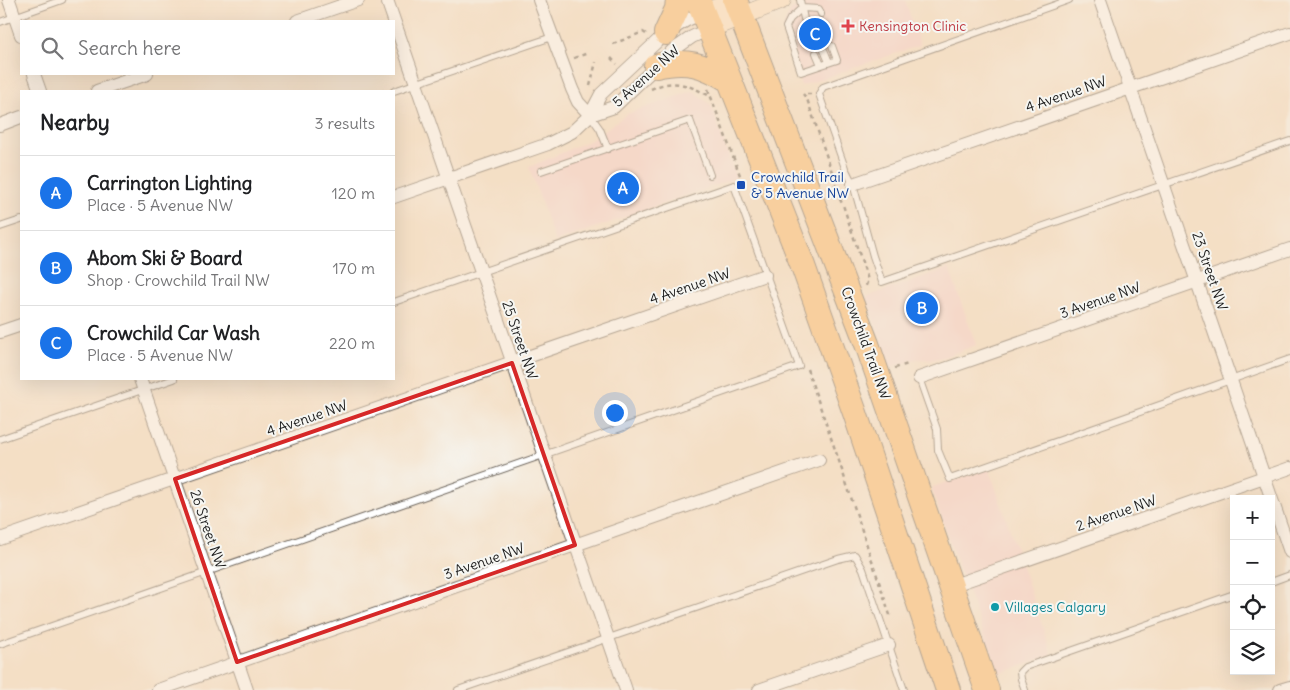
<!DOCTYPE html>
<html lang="en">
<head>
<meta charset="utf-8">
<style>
	:root { --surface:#fff; --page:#f2f2f2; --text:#202124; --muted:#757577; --line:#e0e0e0; --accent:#1a73e8 }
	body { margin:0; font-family:Delius,sans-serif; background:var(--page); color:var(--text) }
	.controls { position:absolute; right:15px; bottom:15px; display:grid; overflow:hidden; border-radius:0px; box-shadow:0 5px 20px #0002 }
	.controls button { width:45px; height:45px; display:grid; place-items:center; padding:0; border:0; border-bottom:1px solid var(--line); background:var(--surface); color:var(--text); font:25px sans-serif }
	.you { position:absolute; left:614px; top:412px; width:18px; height:18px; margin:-12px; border:4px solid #fff; border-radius:50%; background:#1a73e8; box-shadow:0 0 0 8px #1a73e833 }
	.badge { display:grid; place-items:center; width:32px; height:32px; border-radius:50%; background:var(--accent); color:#fff; font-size:16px; font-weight:700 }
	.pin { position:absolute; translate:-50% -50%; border:2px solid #fff; box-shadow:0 1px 5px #0006 }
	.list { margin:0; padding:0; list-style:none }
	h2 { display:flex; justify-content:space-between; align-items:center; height:65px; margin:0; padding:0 20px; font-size:21px }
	h2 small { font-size:16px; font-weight:400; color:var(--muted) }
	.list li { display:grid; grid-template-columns:32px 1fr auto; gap:15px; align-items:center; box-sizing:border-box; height:75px; padding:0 20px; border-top:1px solid var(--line) }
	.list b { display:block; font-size:19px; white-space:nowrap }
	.list p { margin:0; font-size:16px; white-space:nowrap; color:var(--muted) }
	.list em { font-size:16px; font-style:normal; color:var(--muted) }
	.icon { flex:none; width:28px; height:28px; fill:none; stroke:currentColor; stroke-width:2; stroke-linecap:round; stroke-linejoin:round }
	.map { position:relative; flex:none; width:1290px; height:690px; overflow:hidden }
	.search { position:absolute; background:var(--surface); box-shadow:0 5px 20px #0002; left:20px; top:20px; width:375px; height:55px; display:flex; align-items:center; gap:12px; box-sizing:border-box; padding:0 18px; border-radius:0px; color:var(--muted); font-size:19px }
	.panel { position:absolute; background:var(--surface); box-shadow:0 5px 20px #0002; left:20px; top:90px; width:375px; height:290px; border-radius:0px }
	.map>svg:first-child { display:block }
	.built { fill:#f7d0cd }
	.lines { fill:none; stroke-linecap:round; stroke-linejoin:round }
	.lane-casing { stroke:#686057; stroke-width:8 }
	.street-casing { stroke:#686057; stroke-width:14 }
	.secondary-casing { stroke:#686057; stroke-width:19 }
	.highway-casing { stroke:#686057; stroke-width:26 }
	.path { stroke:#686057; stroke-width:2.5; stroke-dasharray:4 4; stroke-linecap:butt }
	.lane { stroke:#fff; stroke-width:6 }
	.street { stroke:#fff; stroke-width:12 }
	.secondary { stroke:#fee5c5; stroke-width:18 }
	.highway { stroke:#fcbd6f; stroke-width:24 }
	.marked { fill:none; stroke:#d62828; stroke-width:4; stroke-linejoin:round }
	.health-dot { fill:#e0444e; stroke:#f6f6f2; stroke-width:2 }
	.transit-dot { fill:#1a4fb4; stroke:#f6f6f2; stroke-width:2 }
	.culture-dot { fill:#0f9aa8; stroke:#f6f6f2; stroke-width:2 }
	.labels { text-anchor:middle; stroke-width:4; stroke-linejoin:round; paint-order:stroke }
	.health-label { font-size:14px; fill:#be3a42; stroke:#f6f6f2; text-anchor:start }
	.street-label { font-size:14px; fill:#1c1c1c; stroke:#f6f6f2 }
	.transit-label { font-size:14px; fill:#164399; stroke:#f6f6f2; text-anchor:start }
	.culture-label { font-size:14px; fill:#0d838f; stroke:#f6f6f2; text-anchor:start }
</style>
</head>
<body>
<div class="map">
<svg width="1290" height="690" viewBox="0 0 1290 690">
	<rect width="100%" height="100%" fill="#f6f6f2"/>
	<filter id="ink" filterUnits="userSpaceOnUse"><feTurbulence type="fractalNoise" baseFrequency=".02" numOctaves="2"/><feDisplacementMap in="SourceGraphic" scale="10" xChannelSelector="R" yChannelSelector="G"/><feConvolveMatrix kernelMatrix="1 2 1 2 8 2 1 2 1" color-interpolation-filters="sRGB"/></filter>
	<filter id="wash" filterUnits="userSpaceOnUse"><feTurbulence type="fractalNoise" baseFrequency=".0096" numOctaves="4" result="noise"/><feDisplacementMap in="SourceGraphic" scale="20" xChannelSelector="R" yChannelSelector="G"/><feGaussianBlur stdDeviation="1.12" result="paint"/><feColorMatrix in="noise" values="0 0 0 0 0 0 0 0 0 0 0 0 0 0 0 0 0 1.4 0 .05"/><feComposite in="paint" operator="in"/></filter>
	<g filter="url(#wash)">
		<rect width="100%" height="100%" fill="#f4dfc5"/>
		<path class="built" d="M 814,0 L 905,0 L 920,45 L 801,86 L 783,29 L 791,10 Z
			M 693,91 L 711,105 L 736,178 L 555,242 L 529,167 L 591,140 L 627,114 Z
			M 949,268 L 976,345 L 944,357 L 934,359 L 915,359 L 890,368 L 866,297 Z
			M 989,468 L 1052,655 L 999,674 L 954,554 L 932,490 L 933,487 Z"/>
	</g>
	<g filter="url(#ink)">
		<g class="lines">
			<g class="lane-casing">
				<path id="lane" d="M 800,0 L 804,19
					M 1069,0 L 823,87 L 819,94 L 845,168 L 853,184 L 873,256 L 882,282 L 1290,141
					M 821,14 L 819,9 L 802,8 L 790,19 L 786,27 L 801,72 L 837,60 L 832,46
					M 0,22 L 62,0
					M 824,50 L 829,62
					M 816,53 L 821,65
					M 394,91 L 552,37
					M 590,115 L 600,129 L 608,149
					M 541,171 L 690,120 L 710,175
					M 0,227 L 21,220
					M 919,378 L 937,429 L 938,450 L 950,479 L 1290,359
					M 0,439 L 174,379
					M 1271,582 L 1290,575
					M 0,644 C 266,549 533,459 799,366 L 734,185 L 394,302
					M 458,690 L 838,559 L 855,555 L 863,569 L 904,690
					M 1025,690 L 1021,679 L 1020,672 L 1025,667 L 1234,594"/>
			</g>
			<g class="street-casing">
				<path id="street" d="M 9,0 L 21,35
					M 387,0 L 626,690
					M 539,0 L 572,89 L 578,102 L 590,115
					M 1100,0 L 1290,552
					M 297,21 L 358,0
					M 34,74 L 40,91
					M 97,91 L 147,74
					M 590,115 L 614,107 L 672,51 L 692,37 L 709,29
					M 0,125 L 21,117
					M 853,184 L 1290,33
					M 394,197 L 548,144 L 572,132 L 590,115 L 601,94 L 666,33 L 687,20 L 703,13
					M 0,332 L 21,325
					M 919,378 L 1290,249
					M 140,379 L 247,690
					M 0,539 L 765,275
					M 951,586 L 1290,468
					M 158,690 L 819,460
					M 759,690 L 889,645
					M 1280,690 L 1290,687"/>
			</g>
			<g class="secondary-casing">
				<path id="secondary" d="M 703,13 L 738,0
					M 709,29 L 782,0"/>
			</g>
			<g class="highway-casing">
				<path id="highway" d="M 698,0 L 803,266 L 855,413 L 948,690
					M 735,0 L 867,344 L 987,690
					M 666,33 L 677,9 L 678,0
					M 656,66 C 687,59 702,64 729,80"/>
			</g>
			<path class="path" d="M 613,44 L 643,32 L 646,34
				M 574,58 L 588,53
				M 611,58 L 617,64
				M 590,86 L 596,62
				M 651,89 C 675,78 688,85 710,96
				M 708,89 L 741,178
				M 811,94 L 803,94 L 807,99 L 834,178 L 836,192 L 843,205 L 868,280 L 865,288
				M 895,368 L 908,364
				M 807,369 L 837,455 L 891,618"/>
			<use href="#lane" class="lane"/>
			<use href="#street" class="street"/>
			<use href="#secondary" class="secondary"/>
			<use href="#highway" class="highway"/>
		</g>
	</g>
	<path d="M0 0H1290V690H0ZM 512,363 L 575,545 L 237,662 L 175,479 Z" fill="#f4dfc5" fill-opacity=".55" fill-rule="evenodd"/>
	<path class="marked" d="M 512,363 L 575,545 L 237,662 L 175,479 Z"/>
	<path class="health-dot" d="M845.5 18.5h5v5h5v5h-5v5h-5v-5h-5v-5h5z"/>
	<rect class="transit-dot" x="736" y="180" width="10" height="10" rx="2.5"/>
	<circle class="culture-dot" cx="995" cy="607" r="5"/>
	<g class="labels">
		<g class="health-label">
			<text x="859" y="31">Kensington Clinic</text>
		</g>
		<g class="street-label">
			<text transform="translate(646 76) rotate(-42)" y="5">5 Avenue NW</text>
			<text transform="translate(1066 94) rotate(-19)" y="5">4 Avenue NW</text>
			<text transform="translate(1210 271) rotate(71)" y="5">23 Street NW</text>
			<text transform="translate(690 286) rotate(-19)" y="5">4 Avenue NW</text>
			<text transform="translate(1100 300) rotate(-19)" y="5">3 Avenue NW</text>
			<text transform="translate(520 340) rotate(71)" y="5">25 Street NW</text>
			<text transform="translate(866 343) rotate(70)" y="5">Crowchild Trail NW</text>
			<text transform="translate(307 418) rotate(-19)" y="5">4 Avenue NW</text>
			<text transform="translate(1116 513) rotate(-19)" y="5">2 Avenue NW</text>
			<text transform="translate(208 529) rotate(71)" y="5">26 Street NW</text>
			<text transform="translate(484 561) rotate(-19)" y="5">3 Avenue NW</text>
		</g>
		<g class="transit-label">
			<text x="751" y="182">Crowchild Trail<tspan x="751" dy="16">&amp; 5 Avenue NW</tspan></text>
		</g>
		<g class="culture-label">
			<text x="1005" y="612">Villages Calgary</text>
		</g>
	</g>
</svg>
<div class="controls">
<button>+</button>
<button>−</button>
<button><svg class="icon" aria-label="locate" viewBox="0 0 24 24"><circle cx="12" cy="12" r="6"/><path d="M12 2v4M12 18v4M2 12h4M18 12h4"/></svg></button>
<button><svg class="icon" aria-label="layers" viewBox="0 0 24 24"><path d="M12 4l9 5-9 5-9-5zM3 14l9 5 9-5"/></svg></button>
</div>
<div class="you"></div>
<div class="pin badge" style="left:623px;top:188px">A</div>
<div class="pin badge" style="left:922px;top:308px">B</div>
<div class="pin badge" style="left:815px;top:34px">C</div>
<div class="search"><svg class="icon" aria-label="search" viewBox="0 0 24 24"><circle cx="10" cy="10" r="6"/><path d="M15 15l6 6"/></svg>Search here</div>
<section class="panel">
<h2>Nearby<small>3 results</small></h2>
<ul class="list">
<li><span class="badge">A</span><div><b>Carrington Lighting</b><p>Place · 5 Avenue NW</p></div><em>120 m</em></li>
<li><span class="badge">B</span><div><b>Abom Ski &amp; Board</b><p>Shop · Crowchild Trail NW</p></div><em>170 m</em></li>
<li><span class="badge">C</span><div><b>Crowchild Car Wash</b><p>Place · 5 Avenue NW</p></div><em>220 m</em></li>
</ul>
</section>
</div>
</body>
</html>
